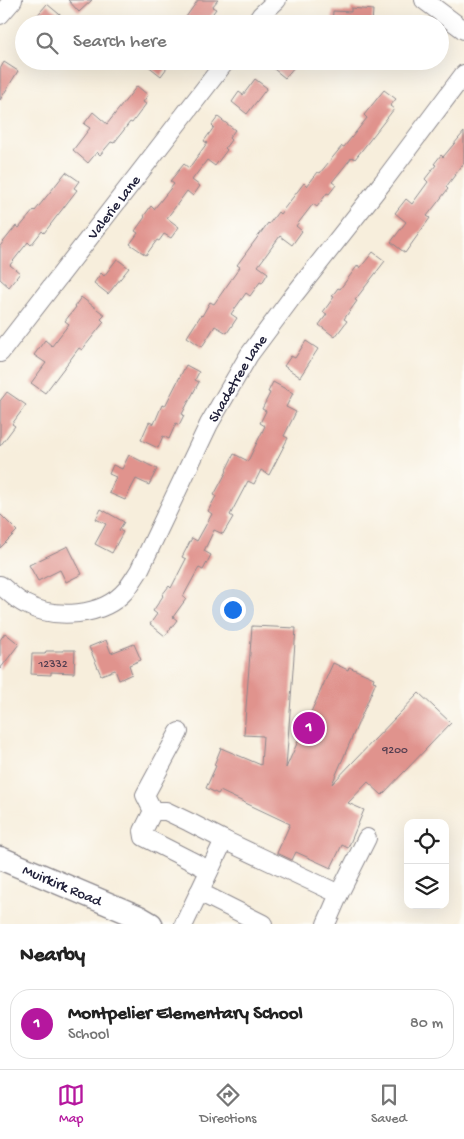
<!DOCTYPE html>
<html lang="en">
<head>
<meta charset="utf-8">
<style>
	:root { --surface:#fff; --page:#f2f2f2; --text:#222; --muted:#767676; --line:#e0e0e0; --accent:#b5179e }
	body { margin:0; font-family:"Gochi Hand",sans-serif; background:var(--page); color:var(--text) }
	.controls { position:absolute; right:15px; bottom:15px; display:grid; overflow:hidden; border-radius:10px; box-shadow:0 5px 20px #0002 }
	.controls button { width:45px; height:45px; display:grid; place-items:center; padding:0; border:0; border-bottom:1px solid var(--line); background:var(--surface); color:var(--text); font:25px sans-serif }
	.you { position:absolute; left:232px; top:609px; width:18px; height:18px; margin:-12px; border:4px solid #fff; border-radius:50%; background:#1a73e8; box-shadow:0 0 0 8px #1a73e833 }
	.badge { display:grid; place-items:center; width:32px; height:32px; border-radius:50%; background:var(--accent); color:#fff; font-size:16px; font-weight:700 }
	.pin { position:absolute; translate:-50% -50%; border:2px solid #fff; box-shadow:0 1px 5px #0006 }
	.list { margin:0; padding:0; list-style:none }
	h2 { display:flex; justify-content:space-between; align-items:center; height:65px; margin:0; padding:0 20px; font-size:21px }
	h2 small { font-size:16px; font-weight:400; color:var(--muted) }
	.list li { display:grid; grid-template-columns:32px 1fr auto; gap:15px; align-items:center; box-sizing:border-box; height:70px; margin:0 10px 10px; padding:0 10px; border:1px solid var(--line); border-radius:20px }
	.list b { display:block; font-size:19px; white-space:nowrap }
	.list p { margin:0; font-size:16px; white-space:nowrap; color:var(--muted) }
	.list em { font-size:16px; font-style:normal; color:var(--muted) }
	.icon { flex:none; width:28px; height:28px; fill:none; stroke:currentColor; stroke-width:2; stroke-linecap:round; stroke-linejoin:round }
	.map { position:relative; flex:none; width:464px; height:924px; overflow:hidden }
	.search { position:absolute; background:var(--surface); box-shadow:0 5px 20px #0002; left:15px; right:15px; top:15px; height:55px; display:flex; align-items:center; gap:12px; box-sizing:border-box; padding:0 18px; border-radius:28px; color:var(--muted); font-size:19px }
	.sheet { height:145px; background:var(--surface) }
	nav { display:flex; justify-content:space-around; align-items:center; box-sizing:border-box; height:70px; border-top:1px solid var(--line); background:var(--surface); font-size:14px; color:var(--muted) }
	nav a { display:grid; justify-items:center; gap:2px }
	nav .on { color:var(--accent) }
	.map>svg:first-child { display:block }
	.building { fill:#e0938d }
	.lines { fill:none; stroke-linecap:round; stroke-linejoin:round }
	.minor-casing { stroke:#8c888c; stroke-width:20 }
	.major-casing { stroke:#8c888c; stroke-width:25 }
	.minor { stroke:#fff; stroke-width:18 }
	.major { stroke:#fff; stroke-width:22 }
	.labels { text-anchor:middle; stroke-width:4; stroke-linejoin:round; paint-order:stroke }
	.number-label { font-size:12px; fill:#523e50 }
	.street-label { font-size:15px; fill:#22223b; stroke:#fdfcf7 }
</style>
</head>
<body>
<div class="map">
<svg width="464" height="924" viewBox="0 0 464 924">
	<rect width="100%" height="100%" fill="#fdfcf7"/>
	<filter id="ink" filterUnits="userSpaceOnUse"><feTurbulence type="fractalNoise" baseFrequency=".02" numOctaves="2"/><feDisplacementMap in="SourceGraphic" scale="10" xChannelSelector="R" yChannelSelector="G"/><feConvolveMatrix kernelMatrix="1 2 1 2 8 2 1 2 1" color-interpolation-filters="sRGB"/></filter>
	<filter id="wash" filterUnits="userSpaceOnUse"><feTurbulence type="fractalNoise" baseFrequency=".0096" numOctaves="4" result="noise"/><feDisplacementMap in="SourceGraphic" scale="20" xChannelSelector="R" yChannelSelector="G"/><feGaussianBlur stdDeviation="1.12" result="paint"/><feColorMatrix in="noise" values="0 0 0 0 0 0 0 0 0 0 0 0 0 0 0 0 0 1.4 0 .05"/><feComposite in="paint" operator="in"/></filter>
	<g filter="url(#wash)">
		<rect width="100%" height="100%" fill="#f7eedc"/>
		<g id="blocks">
			<path class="building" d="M 68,0 L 92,0 L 79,12 Z
				M 198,0 L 218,0 L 212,7 L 216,9 L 205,24 L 194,24 L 186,17 Z
				M 47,4 L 71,24 L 42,24 L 35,18 Z
				M 351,8 L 373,10 L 372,24 L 332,24 L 333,11 L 351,12 Z
				M 142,61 L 172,61 L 161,76 Z
				M 264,61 L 299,61 L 285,78 Z
				M 4,62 L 18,71 L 0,100 L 0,69 Z
				M 255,79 L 267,88 L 247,114 L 232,102 L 239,92 L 243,95 Z
				M 137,86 L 148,95 L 143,102 L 146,104 L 132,123 L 130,122 L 114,143 L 111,142 L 100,155 L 97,152 L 88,163 L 73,150 L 90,128 L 84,124 L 93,112 L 107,124 Z
				M 384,90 L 396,99 L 390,106 L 394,109 L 355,159 L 352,157 L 332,182 L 336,185 L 329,194 L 327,193 L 317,207 L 313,204 L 296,226 L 302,231 L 292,245 L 280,236 L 258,266 L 268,273 L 262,283 L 260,282 L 250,296 L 246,293 L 231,314 L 237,318 L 227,333 L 215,326 L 202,347 L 187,337 L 201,315 L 202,316 L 210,302 L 214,304 L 240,267 L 237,265 L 268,223 L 269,224 L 278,212 L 280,214 L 304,183 L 307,186 L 318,172 L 320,173 L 342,146 L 344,147 L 367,118 L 364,115 Z
				M 218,117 L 235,130 L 229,138 L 231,140 L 225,148 L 227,150 L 215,166 L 207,160 L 192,180 L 200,186 L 193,196 L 187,191 L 167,218 L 179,227 L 171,238 L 164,234 L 159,241 L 157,240 L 146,255 L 130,244 L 138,233 L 135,231 L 145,217 L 144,216 L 151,206 L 154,209 L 174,184 L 170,181 L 184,164 L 189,168 L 207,143 L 204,141 L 214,127 L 212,125 Z
				M 464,132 L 464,163 L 446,187 L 448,189 L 427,216 L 430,218 L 405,253 L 391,242 L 406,222 L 395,213 L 406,199 L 412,204 L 428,182 L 425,179 L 436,165 L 434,164 L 441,155 L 443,157 Z
				M 66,172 L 79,181 L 74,188 L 77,190 L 44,233 L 42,231 L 31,245 L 28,242 L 10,265 L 20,273 L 9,287 L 0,279 L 0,246 L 16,226 L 19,228 L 34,210 L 35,211 Z
				M 373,252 L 385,261 L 355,300 L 357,301 L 344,319 L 347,321 L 335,337 L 319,325 L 327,314 L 323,312 L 334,297 L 332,296 L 338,288 L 340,289 L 358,265 L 360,268 Z
				M 117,259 L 129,268 L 108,294 L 94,283 L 101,273 L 104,276 Z
				M 81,297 L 105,315 L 101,319 L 104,322 L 82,350 L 79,348 L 45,393 L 31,383 L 46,363 L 34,355 L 45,340 L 52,346 L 69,324 L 65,321 L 76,307 L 75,306 Z
				M 306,341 L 318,349 L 300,377 L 284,366 L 291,356 L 295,358 Z
				M 186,365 L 199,372 L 195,380 L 199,382 L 182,414 L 184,415 L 179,425 L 176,423 L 169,439 L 163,436 L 158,448 L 141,440 L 149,422 L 154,424 L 162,405 L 165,406 Z
				M 273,382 L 293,393 L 286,407 L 296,412 L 284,436 L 288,438 L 269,475 L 261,470 L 254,484 L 248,481 L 230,515 L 233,517 L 223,534 L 214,530 L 204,551 L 211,555 L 203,570 L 199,568 L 197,571 L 183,597 L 186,599 L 173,617 L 177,620 L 165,636 L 150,624 L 157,614 L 153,611 L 163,596 L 162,595 L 169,586 L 171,588 L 186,559 L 182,557 L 192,538 L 197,541 L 212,514 L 208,511 L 216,496 L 214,495 L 227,471 L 226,470 L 234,454 L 248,461 L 265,426 L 260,423 L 266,411 L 262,409 L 270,393 L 268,392 Z
				M 7,392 L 26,405 L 12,424 L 15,426 L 0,446 L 0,401 Z
				M 129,455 L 157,469 L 149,485 L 136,479 L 125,500 L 109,493 L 116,477 L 109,474 L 113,465 L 122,469 Z
				M 101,509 L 124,522 L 119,530 L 123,532 L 112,553 L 95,544 L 106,524 L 96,519 Z
				M 0,514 L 17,531 L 0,548 Z
				M 68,546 L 82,574 L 66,582 L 60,570 L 38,581 L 29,565 Z
				M 252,626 L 296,628 L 286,768 L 333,663 L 348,670 L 349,667 L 374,678 L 373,681 L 376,682 L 332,784 L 419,693 L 451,723 L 382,795 L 368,782 L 348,803 L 364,810 L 348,848 L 342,845 L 331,868 L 296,852 L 292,860 L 277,853 L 290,824 L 220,791 L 218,794 L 206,788 L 216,766 L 214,765 L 221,748 L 261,765 L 263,736 L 244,735 Z
				M 5,633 L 19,644 L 0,669 L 0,640 Z
				M 106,640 L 111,653 L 134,644 L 141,660 L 129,665 L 132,674 L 119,680 L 115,670 L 101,675 L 89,647 Z
				M 63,650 L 75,650 L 74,673 L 51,672 L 51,675 L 31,674 L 32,654 L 45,654 L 46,651 L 63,651 Z"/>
		</g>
	</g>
	<g filter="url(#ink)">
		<use href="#blocks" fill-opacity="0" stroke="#8c888c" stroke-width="1"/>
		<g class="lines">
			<g class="minor-casing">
				<g id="minor">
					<path d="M 424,0 L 464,30"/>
					<path d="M 0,15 L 13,0"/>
					<path d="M 255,24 L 261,15 L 277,0"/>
					<path id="s1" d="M 0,353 L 226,61"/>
					<path id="s2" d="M 0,585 C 8,591 16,600 25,604 C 55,620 103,617 126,590 C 131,584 135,577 139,571 L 209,424 L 249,355 L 290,300 L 383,182 L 464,74"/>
					<path d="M 153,811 L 145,795 L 179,732"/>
					<path d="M 209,870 L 144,837 L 143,831 L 153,811 L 166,811 L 189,822 L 224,840"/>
					<path d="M 199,892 L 263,924"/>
					<path d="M 339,894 L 367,838"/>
					<path d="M 184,924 L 224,840 L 339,894 L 326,924"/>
				</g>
			</g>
			<g class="major-casing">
				<g id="major">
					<path id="s3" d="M 0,858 L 139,917 L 151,924"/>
				</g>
			</g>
			<use href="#minor" class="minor"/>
			<use href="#major" class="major"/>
		</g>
	</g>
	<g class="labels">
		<g class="number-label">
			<text x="53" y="667">12332</text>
			<text x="395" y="753">9200</text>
		</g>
		<g class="street-label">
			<text dy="5" stroke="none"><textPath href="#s1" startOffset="185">Valerie Lane</textPath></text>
			<text dy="5" stroke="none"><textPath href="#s2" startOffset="380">Shadetree Lane</textPath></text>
			<text dy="5" stroke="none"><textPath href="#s3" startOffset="68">Muirkirk Road</textPath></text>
		</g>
	</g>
</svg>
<div class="controls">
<button><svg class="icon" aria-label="locate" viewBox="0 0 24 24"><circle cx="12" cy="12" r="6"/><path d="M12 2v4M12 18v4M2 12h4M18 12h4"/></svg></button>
<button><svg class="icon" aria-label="layers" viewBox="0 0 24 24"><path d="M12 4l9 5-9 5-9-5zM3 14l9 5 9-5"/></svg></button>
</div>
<div class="you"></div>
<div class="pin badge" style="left:309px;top:728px">1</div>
<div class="search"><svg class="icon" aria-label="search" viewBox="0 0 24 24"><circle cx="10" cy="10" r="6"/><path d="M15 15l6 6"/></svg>Search here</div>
</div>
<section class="sheet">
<h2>Nearby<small></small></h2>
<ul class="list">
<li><span class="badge">1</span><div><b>Montpelier Elementary School</b><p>School</p></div><em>80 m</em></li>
</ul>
</section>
<nav>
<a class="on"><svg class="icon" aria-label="map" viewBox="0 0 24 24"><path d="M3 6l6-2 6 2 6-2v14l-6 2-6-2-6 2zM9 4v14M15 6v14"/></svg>Map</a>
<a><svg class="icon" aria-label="directions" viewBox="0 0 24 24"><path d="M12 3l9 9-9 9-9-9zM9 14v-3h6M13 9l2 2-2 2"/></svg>Directions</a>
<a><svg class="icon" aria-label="saved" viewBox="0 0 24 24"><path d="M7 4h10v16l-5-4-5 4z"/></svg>Saved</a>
</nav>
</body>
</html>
